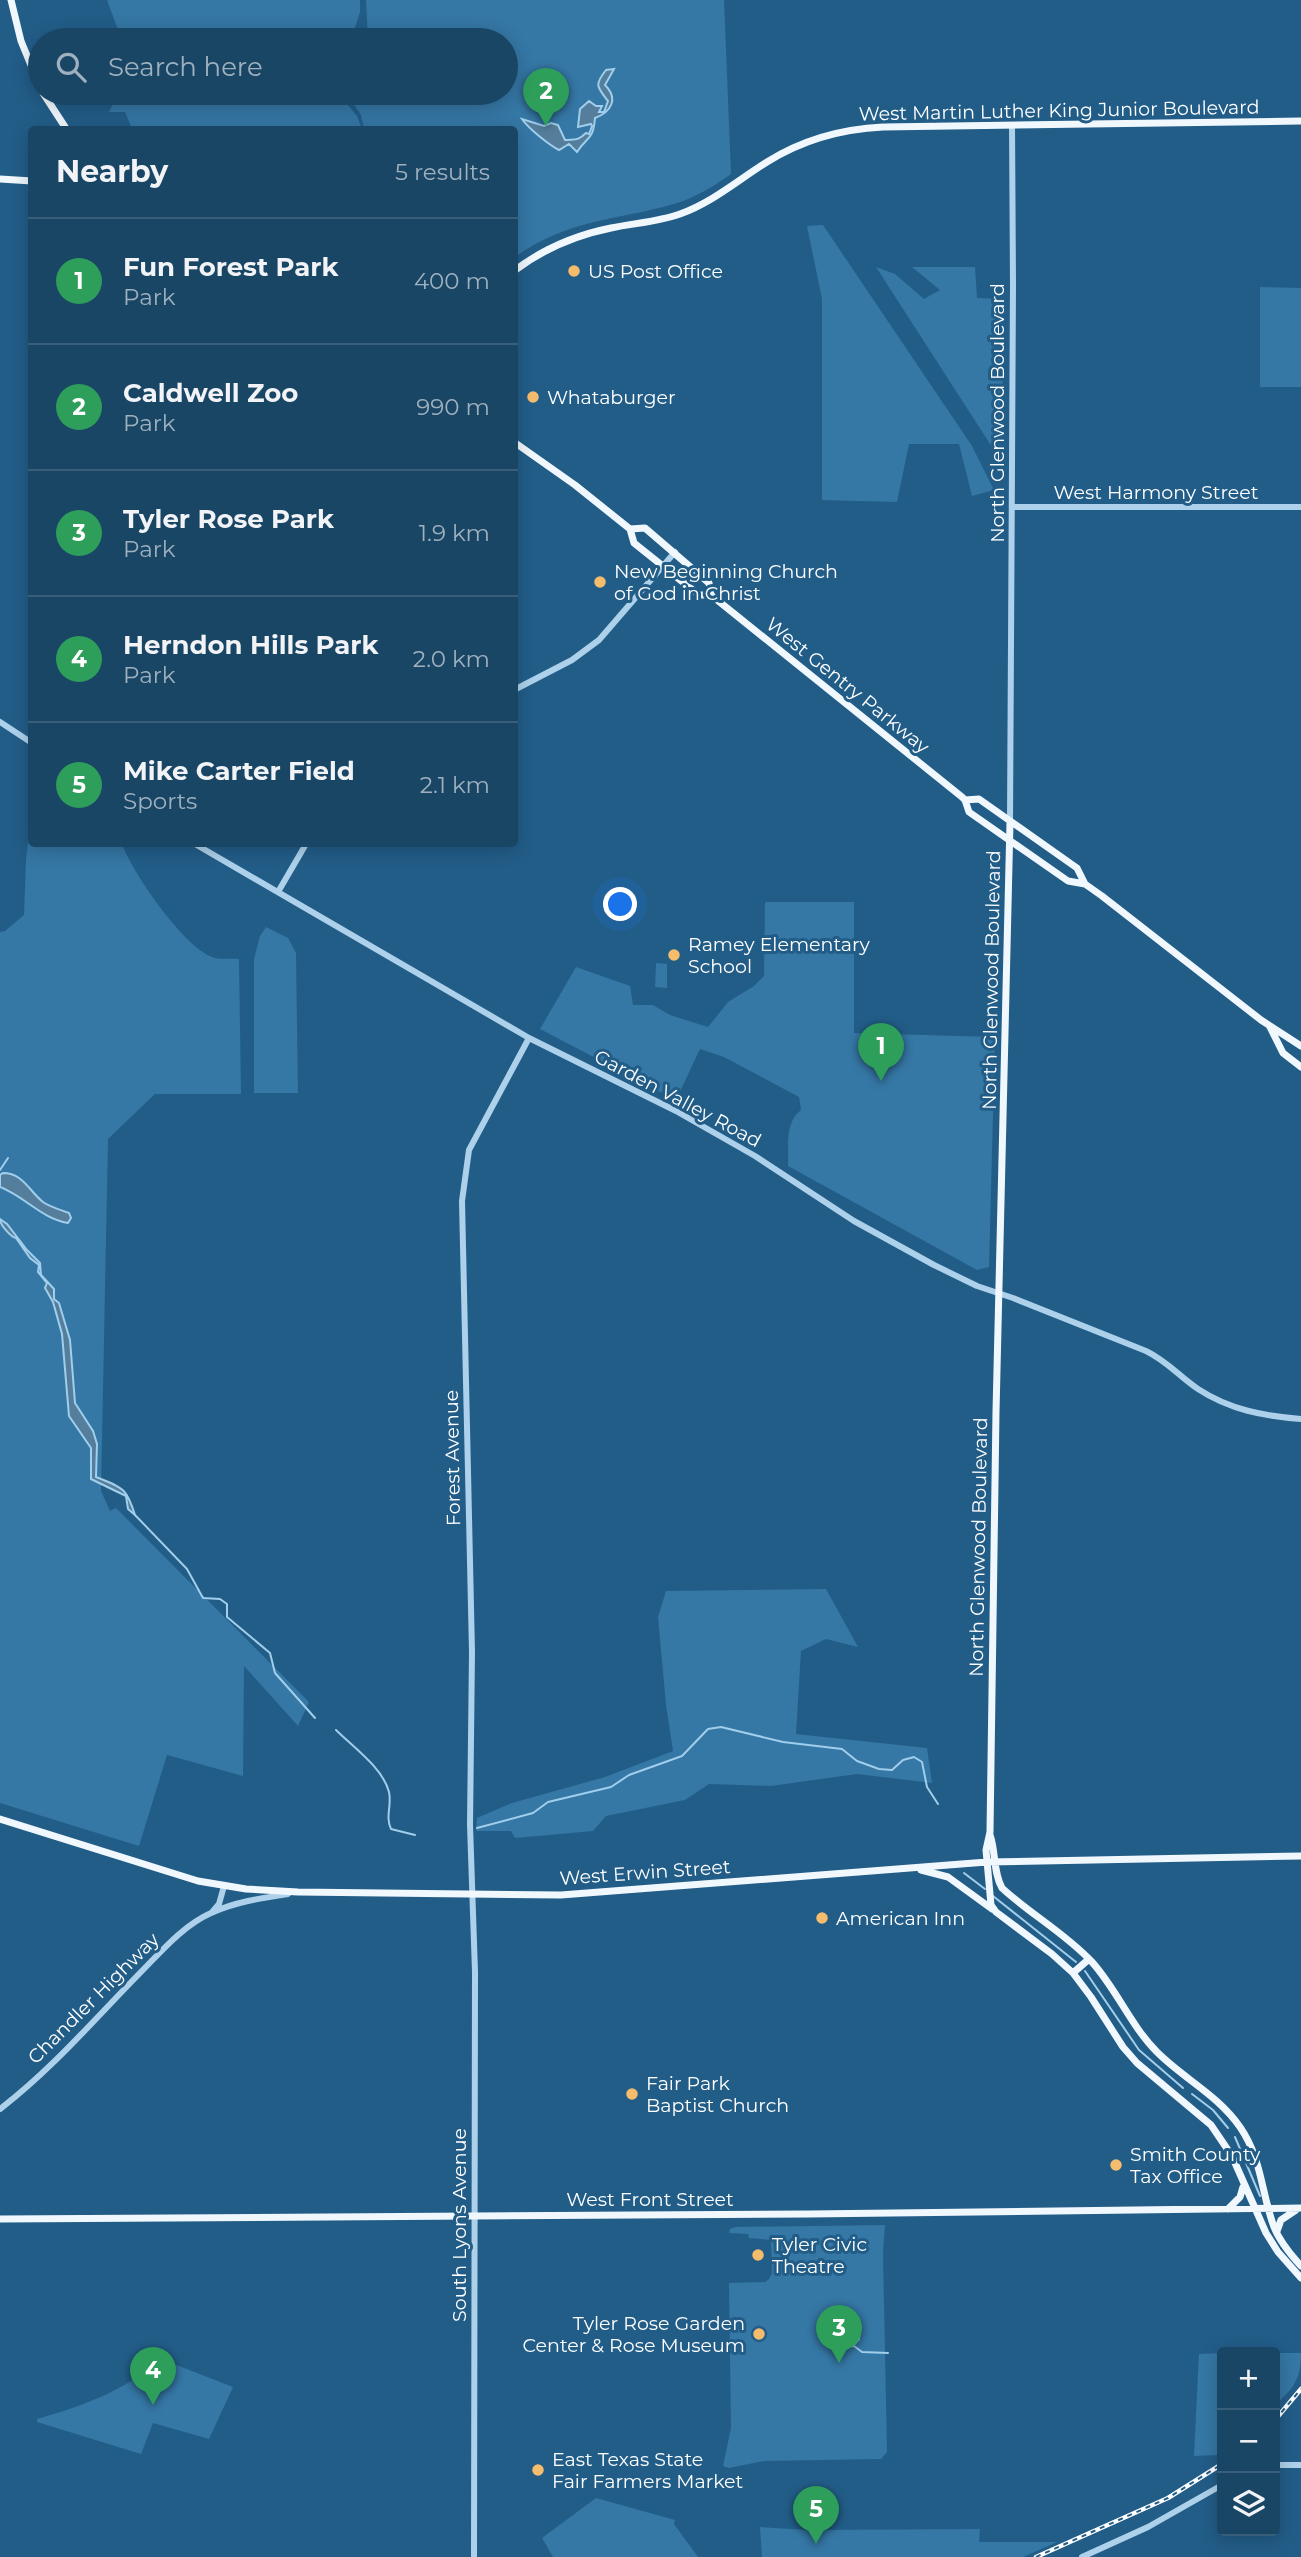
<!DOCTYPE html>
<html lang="en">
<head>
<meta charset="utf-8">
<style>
	:root { --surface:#1a4666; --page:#234d6c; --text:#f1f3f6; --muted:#9fb1bf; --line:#385e7a; --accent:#95b2f1 }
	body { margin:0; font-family:Montserrat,sans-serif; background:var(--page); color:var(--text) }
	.controls { position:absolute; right:21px; bottom:21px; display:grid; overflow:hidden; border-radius:7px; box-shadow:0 4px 18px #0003 }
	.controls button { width:63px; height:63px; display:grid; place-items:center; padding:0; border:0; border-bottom:2px solid var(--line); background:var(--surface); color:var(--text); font:35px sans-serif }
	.you { position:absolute; left:621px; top:905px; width:24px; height:24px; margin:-18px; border:5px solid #fff; border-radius:50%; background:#1a73e8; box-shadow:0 0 0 10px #1a73e833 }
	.badge { display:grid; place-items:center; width:46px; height:46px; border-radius:50%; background:var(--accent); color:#fff; font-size:23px; font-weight:700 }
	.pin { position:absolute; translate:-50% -58px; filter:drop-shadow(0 2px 4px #0008) }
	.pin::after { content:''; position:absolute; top:37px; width:24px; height:21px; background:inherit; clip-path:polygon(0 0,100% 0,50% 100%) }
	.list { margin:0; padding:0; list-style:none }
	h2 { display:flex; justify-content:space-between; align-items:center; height:91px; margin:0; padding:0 28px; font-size:30px }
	h2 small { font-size:23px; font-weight:400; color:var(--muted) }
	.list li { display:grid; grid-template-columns:46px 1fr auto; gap:21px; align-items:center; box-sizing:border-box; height:126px; padding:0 28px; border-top:2px solid var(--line) }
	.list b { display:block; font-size:26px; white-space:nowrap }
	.list p { margin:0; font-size:23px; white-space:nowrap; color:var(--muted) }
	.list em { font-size:23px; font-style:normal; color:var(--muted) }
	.icon { flex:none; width:38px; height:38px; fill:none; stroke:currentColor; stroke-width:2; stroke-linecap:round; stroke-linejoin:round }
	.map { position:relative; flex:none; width:1301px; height:2557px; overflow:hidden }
	.search { position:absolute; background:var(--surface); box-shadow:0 4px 18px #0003; left:28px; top:28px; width:490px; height:77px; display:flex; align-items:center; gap:18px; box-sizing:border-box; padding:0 24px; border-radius:38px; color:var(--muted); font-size:26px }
	.panel { position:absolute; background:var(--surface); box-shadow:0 4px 18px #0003; left:28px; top:126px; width:490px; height:721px; border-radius:7px }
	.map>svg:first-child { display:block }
	.green { fill:#3577a5 }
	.water { fill:#547e9b; stroke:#a0ceeb; stroke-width:2 }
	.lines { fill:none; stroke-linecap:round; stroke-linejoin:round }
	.stream { stroke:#a0ceeb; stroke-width:2 }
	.minor { stroke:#add1ea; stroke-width:6 }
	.major { stroke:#f0f8fe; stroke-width:7 }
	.rail-casing { stroke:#fff; stroke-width:4.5 }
	.rail { stroke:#225d88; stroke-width:2; stroke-dasharray:5; stroke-linecap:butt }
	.poi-dot { fill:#f6bc6e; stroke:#225d88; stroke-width:2.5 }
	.labels { text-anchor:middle; stroke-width:6; stroke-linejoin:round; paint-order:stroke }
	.street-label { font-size:19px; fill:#fff; stroke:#225d88 }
	.poi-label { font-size:19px; fill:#fff; stroke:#225d88; text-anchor:start }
</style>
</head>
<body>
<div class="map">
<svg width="1301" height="2557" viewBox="0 0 1301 2557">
	<rect width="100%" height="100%" fill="#225d88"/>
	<path class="green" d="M 107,0 L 360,0 L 360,12 L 351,40 L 118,40 L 118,30 Z
		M 366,0 L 724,0 L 731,174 C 714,186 695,198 674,204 C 614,221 568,219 515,257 L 514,130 L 364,129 L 361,115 L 349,97 L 350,93 L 506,93 L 506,40 L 360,40 L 368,38 Z
		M 118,93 L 338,93 L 357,116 L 362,129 L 132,129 L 125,112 L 109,112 Z
		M 823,225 L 972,446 L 994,490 L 972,496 L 959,444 L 909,444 L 897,502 L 822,500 L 822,299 L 807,226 Z
		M 876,267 L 895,274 L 924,299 L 940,290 L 912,267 L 975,267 L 977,298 L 1004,299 L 1001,461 Z
		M 1260,287 L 1301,288 L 1301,387 L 1260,387 Z
		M 31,816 L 32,844 L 122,844 C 132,872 183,946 212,957 C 219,960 231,958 239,959 L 241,1094 L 155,1094 L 108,1139 L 101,1491 L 110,1511 L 116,1508 L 309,1702 L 298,1726 L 244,1666 L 243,1776 L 167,1755 L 139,1846 L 0,1803 L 0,932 L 5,931 L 24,915 L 26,860 Z
		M 765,902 L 854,902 L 854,1033 L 995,1037 L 989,1267 L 977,1270 L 788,1166 C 789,1147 784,1123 801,1110 L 799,1097 L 724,1057 L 700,1049 L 676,1100 L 540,1029 L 576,967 L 630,986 L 633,1005 L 653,1005 L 670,1015 L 708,1027 L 728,1002 L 754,986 L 764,976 Z
		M 266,927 L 288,938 L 296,953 L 298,1093 L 254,1093 L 254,959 L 260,936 Z
		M 656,963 L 667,964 L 667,988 L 655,987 Z
		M 826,1589 L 858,1647 L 826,1639 L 801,1651 L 796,1734 L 927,1748 L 932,1783 L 857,1774 L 771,1786 L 709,1784 L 685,1800 L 606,1816 L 593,1831 L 515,1838 L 511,1831 L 476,1831 L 477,1818 L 512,1803 L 605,1777 L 673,1751 L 666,1705 L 658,1617 L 666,1591 Z
		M 885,2225 L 883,2253 L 887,2452 L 881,2459 L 764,2461 L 729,2468 L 723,2466 L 731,2428 L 729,2283 L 765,2282 L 769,2279 L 772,2273 L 771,2240 L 749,2238 L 748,2234 L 729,2233 L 730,2229 L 735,2227 Z
		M 1222,2353 L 1222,2450 L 1217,2455 L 1194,2456 L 1199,2354 Z
		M 1275,2353 L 1301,2353 C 1301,2379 1294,2388 1275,2405 Z
		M 161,2359 L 233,2387 L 209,2439 L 153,2423 L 141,2454 L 37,2422 L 37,2419 C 82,2406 125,2391 161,2359 Z
		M 596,2498 L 675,2520 L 674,2524 L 698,2557 L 553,2557 L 542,2538 Z
		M 760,2527 L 807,2530 L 980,2529 L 979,2542 L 1057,2542 L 1023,2557 L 762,2557 Z"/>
	<path class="water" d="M 614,69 L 605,85 C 619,99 611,112 595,118 C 593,141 588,135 577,152 L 569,144 L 559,150 C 549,145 528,128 522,119 L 544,126 L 551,123 L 558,125 L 565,140 C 575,139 578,141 586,133 L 589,134 L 592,126 L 591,124 L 578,127 L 580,109 L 589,101 L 596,106 L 602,106 L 599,112 L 604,112 L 608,101 C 597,87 594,85 606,70 Z
		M 3,1173 C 23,1173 29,1191 43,1202 C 50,1207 61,1210 69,1213 L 71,1218 L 68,1223 C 42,1219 24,1196 0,1187 L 0,1175 Z
		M 0,1219 L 7,1224 L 27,1250 L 40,1263 L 41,1275 L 54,1289 L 54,1299 L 59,1303 L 70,1340 L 75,1403 L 93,1431 L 97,1444 L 96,1477 C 123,1488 126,1487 135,1515 L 128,1509 L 126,1496 L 91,1479 L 91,1448 L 69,1416 L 62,1334 L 53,1302 L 45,1288 L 47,1283 L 38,1272 L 39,1265 L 30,1258 L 16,1238 C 11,1237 0,1225 0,1219 Z
		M 836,2308 L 854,2320 L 855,2326 L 860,2329 L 859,2339 L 853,2346 C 851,2340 855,2329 850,2323 C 845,2319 838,2319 833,2314 L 833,2309 Z"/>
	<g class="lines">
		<path class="stream" d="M 0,1170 L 8,1158
			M 135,1515 L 187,1569 L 203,1598 L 220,1599 L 227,1604 L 227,1617 L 270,1653 L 275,1673 L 315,1718
			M 336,1730 C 353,1747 383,1768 389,1792 C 392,1806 385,1816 391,1829 L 415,1835
			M 477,1828 L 533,1813 L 548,1802 L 611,1787 L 629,1775 L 682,1756 L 708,1729 L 721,1727 L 783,1742 L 842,1749 L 857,1761 L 879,1769 L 892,1770 L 903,1760 L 914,1757 L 922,1762 L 927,1787 L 938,1804
			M 964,1873 L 985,1889
			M 993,1896 L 1076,1962
			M 1085,1971 L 1139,2050 L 1183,2088
			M 1192,2094 L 1213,2110 L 1228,2128
			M 1235,2137 L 1260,2196
			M 854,2346 L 862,2352 L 888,2353"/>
		<path class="minor" d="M 1012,507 L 1301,507
			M 514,690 L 572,660 L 599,640 L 675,552
			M 0,722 L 32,743
			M 1010,822 L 1013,285 L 1012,125
			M 195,844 L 529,1038 L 676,1111 L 755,1156 L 854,1221 L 934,1265 L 977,1286 L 1013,1298 L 1146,1351 C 1167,1361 1180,1377 1198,1389 C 1230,1410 1264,1416 1301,1419
			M 278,892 L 306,844
			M 213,1911 L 219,1904 L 224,1886
			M 0,2109 C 51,2070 93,2021 138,1975 C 160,1953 182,1926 211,1913 C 235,1902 262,1898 288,1894
			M 1275,2465 L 1301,2465
			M 474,2557 L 475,1972 L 470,1825 L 472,1652 L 462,1201 L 469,1150 L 529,1038
			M 1082,2557 L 1148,2527 L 1222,2485"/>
		<path class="major" d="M 11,0 L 21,41 L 40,87
			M 43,93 L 67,130
			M 0,179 L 32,181
			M 514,271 C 543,249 576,235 611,228 C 634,223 658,222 680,214 C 713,202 738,180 767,162 C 802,140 842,129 883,127 L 1301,121
			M 514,442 L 575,485 L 630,529 L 634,543 L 699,595 L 711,595 L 962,797 L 965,800 L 969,812 L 1068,881 L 1085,884 L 1102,896 L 1261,1020 L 1301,1046
			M 630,529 L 645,528 L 709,583 L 711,595
			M 965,800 L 979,799 L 1077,868 L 1085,884
			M 1010,822 L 996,1412 L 990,1832 L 986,1850 L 991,1905 L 996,1912 L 1052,1954 L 1073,1973 L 1091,1997 L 1123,2047 L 1137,2063 L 1211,2125 L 1232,2156 L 1266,2233 L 1278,2252 L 1301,2278
			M 1270,1027 L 1283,1053 L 1301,1067
			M 0,1819 L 198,1881 L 246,1889 L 298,1892 L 561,1895 L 987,1862 L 1301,1856
			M 990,1835 C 996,1852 993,1872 1002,1888 C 1030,1914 1065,1933 1092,1962 C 1117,1990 1131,2026 1157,2052 C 1184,2079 1218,2095 1240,2127 C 1262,2159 1261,2192 1274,2227 C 1280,2242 1290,2254 1301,2266
			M 921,1870 L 948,1877 L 992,1909
			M 1073,1973 L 1089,1959
			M 1228,2209 L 1240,2197 L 1243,2187
			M 0,2219 L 809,2214 L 1301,2208
			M 1277,2231 L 1281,2220 L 1296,2210"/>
		<g class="rail-casing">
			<path id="rail" d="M 1275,2420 L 1301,2389
				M 1036,2557 L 1168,2498 L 1222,2464"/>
		</g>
		<use href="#rail" class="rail"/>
	</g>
	<g class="poi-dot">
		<circle cx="574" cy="271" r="7"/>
		<circle cx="533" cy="397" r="7"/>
		<circle cx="600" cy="582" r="7"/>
		<circle cx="674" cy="955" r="7"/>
		<circle cx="822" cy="1918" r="7"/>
		<circle cx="632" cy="2094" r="7"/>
		<circle cx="1116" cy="2165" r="7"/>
		<circle cx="758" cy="2255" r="7"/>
		<circle cx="759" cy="2334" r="7"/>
		<circle cx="538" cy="2470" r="7"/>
	</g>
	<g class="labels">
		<g class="street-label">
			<text transform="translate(1059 110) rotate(-1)" y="7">West Martin Luther King Junior Boulevard</text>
			<text transform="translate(997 413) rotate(-90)" y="7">North Glenwood Boulevard</text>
			<text x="1156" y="499">West Harmony Street</text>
			<text transform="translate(848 685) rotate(39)" y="7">West Gentry Parkway</text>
			<text transform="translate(991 980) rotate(-89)" y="7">North Glenwood Boulevard</text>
			<text transform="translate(678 1098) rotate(28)" y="7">Garden Valley Road</text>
			<text transform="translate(452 1458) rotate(-91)" y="7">Forest Avenue</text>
			<text transform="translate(978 1547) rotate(-89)" y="7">North Glenwood Boulevard</text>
			<text transform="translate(645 1872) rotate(-4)" y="7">West Erwin Street</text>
			<text transform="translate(93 1998) rotate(-45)" y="7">Chandler Highway</text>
			<text x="650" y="2206">West Front Street</text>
			<text transform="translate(459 2225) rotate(-90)" y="7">South Lyons Avenue</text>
		</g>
		<g class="poi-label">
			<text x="588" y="278">US Post Office</text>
			<text x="547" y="404">Whataburger</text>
			<text x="614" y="578">New Beginning Church<tspan x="614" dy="22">of God in Christ</tspan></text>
			<text x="688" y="951">Ramey Elementary<tspan x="688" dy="22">School</tspan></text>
			<text x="836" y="1925">American Inn</text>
			<text x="646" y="2090">Fair Park<tspan x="646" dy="22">Baptist Church</tspan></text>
			<text x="1130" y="2161">Smith County<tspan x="1130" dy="22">Tax Office</tspan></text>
			<text x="772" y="2251">Tyler Civic<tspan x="772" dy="22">Theatre</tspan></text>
			<text x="745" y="2330" text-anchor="end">Tyler Rose Garden<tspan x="745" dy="22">Center &amp; Rose Museum</tspan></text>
			<text x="552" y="2466">East Texas State<tspan x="552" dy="22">Fair Farmers Market</tspan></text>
		</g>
	</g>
</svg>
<div class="controls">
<button>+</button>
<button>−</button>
<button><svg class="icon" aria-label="layers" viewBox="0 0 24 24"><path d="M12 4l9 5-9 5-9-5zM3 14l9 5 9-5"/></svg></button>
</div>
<div class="you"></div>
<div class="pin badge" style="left:881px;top:1081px;background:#2e9e5b">1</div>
<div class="pin badge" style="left:546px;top:126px;background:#2e9e5b">2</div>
<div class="pin badge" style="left:839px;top:2363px;background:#2e9e5b">3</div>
<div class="pin badge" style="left:153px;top:2405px;background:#2e9e5b">4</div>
<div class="pin badge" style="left:816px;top:2544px;background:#2e9e5b">5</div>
<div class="search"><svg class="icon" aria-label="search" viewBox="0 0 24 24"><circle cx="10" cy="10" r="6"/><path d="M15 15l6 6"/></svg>Search here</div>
<section class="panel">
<h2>Nearby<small>5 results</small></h2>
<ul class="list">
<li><span class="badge" style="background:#2e9e5b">1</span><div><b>Fun Forest Park</b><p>Park</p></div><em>400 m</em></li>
<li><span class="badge" style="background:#2e9e5b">2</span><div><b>Caldwell Zoo</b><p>Park</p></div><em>990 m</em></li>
<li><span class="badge" style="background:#2e9e5b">3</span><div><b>Tyler Rose Park</b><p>Park</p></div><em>1.9 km</em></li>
<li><span class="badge" style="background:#2e9e5b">4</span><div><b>Herndon Hills Park</b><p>Park</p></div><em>2.0 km</em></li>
<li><span class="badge" style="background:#2e9e5b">5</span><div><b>Mike Carter Field</b><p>Sports</p></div><em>2.1 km</em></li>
</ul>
</section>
</div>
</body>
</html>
